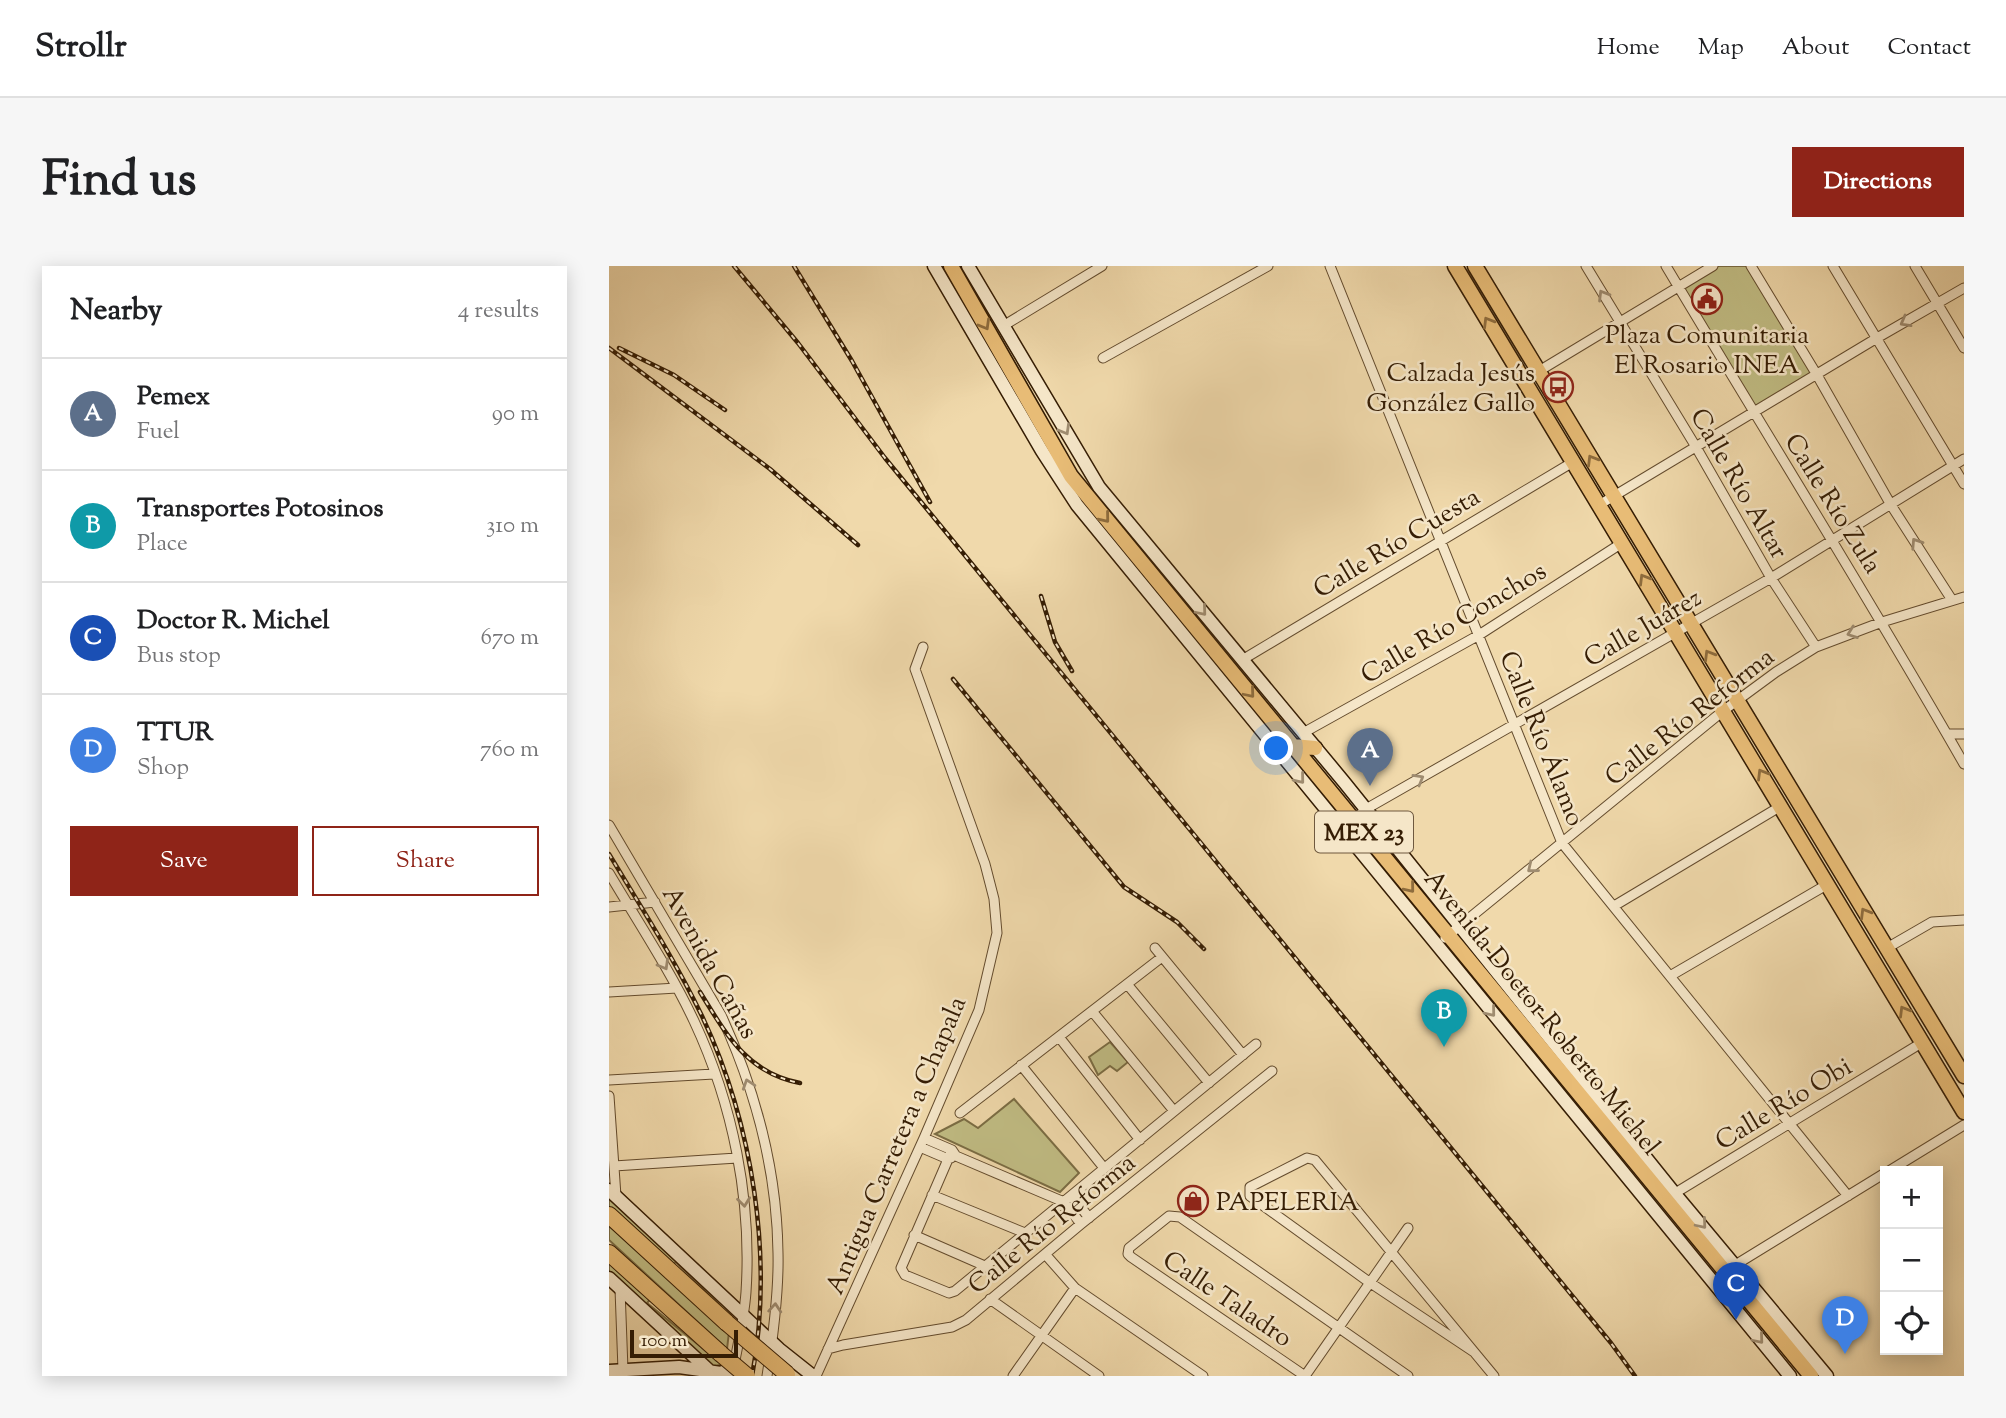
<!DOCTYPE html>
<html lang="en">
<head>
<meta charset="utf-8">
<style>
	:root { --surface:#fff; --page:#f6f6f6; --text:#202124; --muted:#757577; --line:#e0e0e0; --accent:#8f2418 }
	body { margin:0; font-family:"Sorts Mill Goudy",serif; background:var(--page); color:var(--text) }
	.controls { position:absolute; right:21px; bottom:21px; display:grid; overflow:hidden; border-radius:0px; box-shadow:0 4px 18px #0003 }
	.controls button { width:63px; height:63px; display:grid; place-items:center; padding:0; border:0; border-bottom:2px solid var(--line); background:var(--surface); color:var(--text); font:35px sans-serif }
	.scale { position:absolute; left:21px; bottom:18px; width:108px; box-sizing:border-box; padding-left:7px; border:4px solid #351d04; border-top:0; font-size:19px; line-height:24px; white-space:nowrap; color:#351d04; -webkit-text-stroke:5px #f5e6c8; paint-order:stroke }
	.you { position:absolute; left:668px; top:483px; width:24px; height:24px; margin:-18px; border:5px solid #fff; border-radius:50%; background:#1a73e8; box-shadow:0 0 0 10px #1a73e833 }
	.badge { display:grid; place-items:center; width:46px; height:46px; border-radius:50%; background:var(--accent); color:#fff; font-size:23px; font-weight:700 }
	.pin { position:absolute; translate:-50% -58px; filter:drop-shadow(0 2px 4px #0008) }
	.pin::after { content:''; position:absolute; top:37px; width:24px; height:21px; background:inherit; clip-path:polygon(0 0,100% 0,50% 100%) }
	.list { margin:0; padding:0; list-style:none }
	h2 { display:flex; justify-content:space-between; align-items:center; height:91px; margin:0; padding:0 28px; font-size:30px }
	h2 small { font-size:23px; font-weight:400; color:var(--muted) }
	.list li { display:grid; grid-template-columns:46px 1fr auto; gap:21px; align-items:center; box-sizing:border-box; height:112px; padding:0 28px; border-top:2px solid var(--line) }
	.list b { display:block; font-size:26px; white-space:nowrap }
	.list p { margin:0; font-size:23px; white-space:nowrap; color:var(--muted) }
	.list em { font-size:23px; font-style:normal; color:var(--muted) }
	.actions { display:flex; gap:14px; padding:21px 28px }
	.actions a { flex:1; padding:16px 0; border:2px solid var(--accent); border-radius:0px; text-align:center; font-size:24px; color:var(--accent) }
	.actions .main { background:var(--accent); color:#fff }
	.icon { flex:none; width:38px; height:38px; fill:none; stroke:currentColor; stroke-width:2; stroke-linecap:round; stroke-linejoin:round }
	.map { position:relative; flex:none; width:1355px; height:1110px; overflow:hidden; border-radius:0px }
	header { display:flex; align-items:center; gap:42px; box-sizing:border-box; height:98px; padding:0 35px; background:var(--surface); border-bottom:2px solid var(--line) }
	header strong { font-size:33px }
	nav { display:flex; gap:38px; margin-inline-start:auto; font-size:24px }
	.intro { display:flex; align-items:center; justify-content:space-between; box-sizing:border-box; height:168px; padding:0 42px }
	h1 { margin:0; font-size:49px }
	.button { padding:18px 32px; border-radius:0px; background:var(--accent); color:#fff; font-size:24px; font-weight:700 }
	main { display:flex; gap:42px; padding:0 42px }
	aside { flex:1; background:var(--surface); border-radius:0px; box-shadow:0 4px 18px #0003 }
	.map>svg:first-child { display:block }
	.green { fill:#c1bd84; stroke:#7b6d44; stroke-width:2 }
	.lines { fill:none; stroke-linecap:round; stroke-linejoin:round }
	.street-casing { stroke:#644c2e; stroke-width:11 }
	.secondary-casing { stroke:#351d04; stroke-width:15 }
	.primary-casing { stroke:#351d04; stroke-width:17 }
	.highway-casing { stroke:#351d04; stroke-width:18 }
	.street { stroke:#f5e6c8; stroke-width:9 }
	.secondary { stroke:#f5e6c8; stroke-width:12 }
	.primary { stroke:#e8bc76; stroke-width:14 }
	.highway { stroke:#e8bc76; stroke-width:16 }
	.rail-casing { stroke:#351d04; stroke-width:4.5 }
	.rail { stroke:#f5e6c8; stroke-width:2; stroke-dasharray:5; stroke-linecap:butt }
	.highway-bridge-casing { stroke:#351d04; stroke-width:18; stroke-linecap:butt }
	.highway-bridge { stroke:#e8bc76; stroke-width:16 }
	.oneway { stroke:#9f8c70 }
	.oneway2 { stroke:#8e6c3d }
	.labels { text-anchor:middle; stroke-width:5; stroke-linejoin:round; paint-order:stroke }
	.shield { fill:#f5e6c8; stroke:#6f593f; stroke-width:2 }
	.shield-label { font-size:24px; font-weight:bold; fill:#351d04 }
	.poi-label { font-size:26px; fill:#351d04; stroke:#f5e6c8 }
	.street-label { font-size:26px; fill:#351d04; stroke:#f5e6c8 }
</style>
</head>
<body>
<header>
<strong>Strollr</strong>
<nav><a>Home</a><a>Map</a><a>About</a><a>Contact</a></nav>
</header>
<div class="intro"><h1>Find us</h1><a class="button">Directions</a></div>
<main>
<aside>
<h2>Nearby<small>4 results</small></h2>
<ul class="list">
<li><span class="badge" style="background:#5c6f8a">A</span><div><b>Pemex</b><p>Fuel</p></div><em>90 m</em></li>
<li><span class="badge" style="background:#0f9aa8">B</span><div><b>Transportes Potosinos</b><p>Place</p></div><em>310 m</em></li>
<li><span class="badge" style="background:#1a4fb4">C</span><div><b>Doctor R. Michel</b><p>Bus stop</p></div><em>670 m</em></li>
<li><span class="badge" style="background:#3f7fe0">D</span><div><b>TTUR</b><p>Shop</p></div><em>760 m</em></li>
</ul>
<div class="actions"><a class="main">Save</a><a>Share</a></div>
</aside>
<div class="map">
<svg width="1355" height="1110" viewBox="0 0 1355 1110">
	<rect width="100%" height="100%" fill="#f0d9ab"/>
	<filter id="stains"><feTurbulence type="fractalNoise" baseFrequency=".00286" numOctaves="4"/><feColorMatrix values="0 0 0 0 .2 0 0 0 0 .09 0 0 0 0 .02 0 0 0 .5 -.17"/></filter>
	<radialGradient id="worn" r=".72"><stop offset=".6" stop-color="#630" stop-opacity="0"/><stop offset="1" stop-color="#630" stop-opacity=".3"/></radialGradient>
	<path class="green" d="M 1108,0 L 1140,0 L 1205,108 L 1145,144 L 1072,21 Z
		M 501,776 L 519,796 L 508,805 L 501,800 L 489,809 L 480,791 Z
		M 405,833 L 470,907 L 451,926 L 326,868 L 355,853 L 369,862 Z
		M 0,929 L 123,1044 L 122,1051 L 67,996 L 63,999 L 0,941 Z
		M 0,954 L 120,1066 L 118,1083 L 0,974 Z
		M 0,992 L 43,1031 L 38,1037 L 113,1098 L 105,1101 L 0,1006 Z"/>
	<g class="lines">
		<g class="street-casing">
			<path id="street" d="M 721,0 L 953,577 L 1239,930
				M 977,0 L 1087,181 L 1162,312 L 1207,381
				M 1057,0 C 1156,166 1259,330 1355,498
				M 1142,0 L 1208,109 L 1282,239 L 1343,334
				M 1224,0 L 1355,218
				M 1306,0 L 1355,82
				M 394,60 L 493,0
				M 494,92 L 659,0
				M 930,105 L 1104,0
				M 990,239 L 1268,72 L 1355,22
				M 633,394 L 964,196
				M 694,467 L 870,369 L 1013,277
				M 1338,468 L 1355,468
				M 0,559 L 112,749 C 146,823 168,905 169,987 C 170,1026 164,1071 158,1110
				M 733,565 L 757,543 L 1162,312 L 1355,193
				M 0,607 C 29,656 61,704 85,755 C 124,838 143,934 137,1026 C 135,1054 128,1082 123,1110
				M 1005,640 L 1172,540
				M 0,641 L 46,636
				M 836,672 L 1114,445 L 1167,406 L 1207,381 L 1273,356 L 1355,331
				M 546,682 L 634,789
				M 1278,682 L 1323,656 L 1355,654
				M 1061,710 L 1219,618
				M 518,718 L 600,817
				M 0,726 L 68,722
				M 483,745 L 565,845
				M 450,771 L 531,874
				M 412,799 L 495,902
				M 0,814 L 105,808
				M 0,830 L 7,930
				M 351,847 L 553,691
				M 315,872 L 343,884 L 347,890 L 455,936 L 472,958
				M 311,881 L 339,893 L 342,892
				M 343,884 L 292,1002 L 296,1009 L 340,1027 L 346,1025 L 647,778
				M 5,900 L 128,892
				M 1280,905 L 1355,859
				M 323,929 L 416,967
				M 463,929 L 480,952
				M 1063,929 L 1314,776
				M 305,969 L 376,1000
				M 436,988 L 466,1022 L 594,1110
				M 1123,1001 L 1276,907
				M 11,1023 L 14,1104
				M 381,1033 L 490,1110
				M 219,1083 L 234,1079 L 343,1061 L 357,1054 L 472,958 L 663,805
				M 865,1086 L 760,1016 L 641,930 L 641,921 L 698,892 L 706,894 L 885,1110
				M 207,1110 L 315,872 L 370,744 L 388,667 L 385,633 L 376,598 L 306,403 L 314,381
				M 404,1110 L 466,1022
				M 696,1110 L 522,991 L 519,988 L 520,982 L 560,950 L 571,951 L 799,1110
				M 696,1110 L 799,962"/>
		</g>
		<g class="secondary-casing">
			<path id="secondary" d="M 325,0 L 433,185 L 468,239 L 1181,1110
				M 359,0 L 490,221 L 735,516 L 1066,928 L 1218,1110
				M 0,924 L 170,1083 L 204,1110
				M 0,1012 L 106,1110
				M 0,1105 L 70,1101 L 112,1107 L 124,1101"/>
		</g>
		<g class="primary-casing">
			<path id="primary" d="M 342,0 L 462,210 L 1202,1110
				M 846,0 L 1355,846
				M 866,0 L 1355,810
				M 684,480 L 706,482"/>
		</g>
		<g class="highway-casing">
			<path id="highway" d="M 0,949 L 118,1057
				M 0,987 L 112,1088"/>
		</g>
		<use href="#street" class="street"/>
		<use href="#secondary" class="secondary"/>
		<use href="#primary" class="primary"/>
		<use href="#highway" class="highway"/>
		<g class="rail-casing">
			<path id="rail" d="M 125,0 L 189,77 L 276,192 L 1002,1077 L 1026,1110
				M 185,0 L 243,95 L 321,236
				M 0,82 L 161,203 L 249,279
				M 10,82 L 65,109 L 116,144
				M 432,330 L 446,376 L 463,405
				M 344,413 L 515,621 L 568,656 L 595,683
				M 0,588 C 32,641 66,694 93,750 C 144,858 165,993 143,1110
				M 91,726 C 117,768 138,807 191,817"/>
		</g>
		<use href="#rail" class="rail"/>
		<g class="highway-bridge-casing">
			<path id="highway-bridge" d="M 118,1057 L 178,1108
				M 112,1088 L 138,1110"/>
		</g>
		<use href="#highway-bridge" class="highway-bridge"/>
	</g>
	<defs><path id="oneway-chevron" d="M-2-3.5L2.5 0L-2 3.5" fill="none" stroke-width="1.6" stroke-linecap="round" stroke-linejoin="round" transform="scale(1.75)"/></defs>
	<g class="oneway">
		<use href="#oneway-chevron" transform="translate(994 29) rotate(-121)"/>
		<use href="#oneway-chevron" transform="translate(1296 56) rotate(151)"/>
		<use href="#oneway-chevron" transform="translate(456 164) rotate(60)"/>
		<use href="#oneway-chevron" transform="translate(1307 277) rotate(-123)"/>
		<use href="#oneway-chevron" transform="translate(593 345) rotate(50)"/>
		<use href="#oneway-chevron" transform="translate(1243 367) rotate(160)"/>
		<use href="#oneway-chevron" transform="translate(691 513) rotate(51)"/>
		<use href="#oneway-chevron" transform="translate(810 513) rotate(-30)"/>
		<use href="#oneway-chevron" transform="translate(923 602) rotate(141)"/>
		<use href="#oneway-chevron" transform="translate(55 699) rotate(60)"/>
		<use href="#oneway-chevron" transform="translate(882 746) rotate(51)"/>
		<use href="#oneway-chevron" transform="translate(139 818) rotate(-108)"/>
		<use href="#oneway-chevron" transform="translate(135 936) rotate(83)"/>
		<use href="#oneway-chevron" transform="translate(1093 958) rotate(50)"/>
		<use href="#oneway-chevron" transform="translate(166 1042) rotate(-86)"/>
		<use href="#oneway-chevron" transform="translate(1150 1073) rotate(50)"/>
	</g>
	<g class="oneway2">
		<use href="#oneway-chevron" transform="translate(879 56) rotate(-121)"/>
		<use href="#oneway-chevron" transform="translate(376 59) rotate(60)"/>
		<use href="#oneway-chevron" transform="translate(983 194) rotate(-121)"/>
		<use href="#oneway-chevron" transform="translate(496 252) rotate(51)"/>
		<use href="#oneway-chevron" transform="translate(1035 313) rotate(-121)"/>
		<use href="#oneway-chevron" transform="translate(1100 389) rotate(-121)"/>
		<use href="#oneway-chevron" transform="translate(641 427) rotate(50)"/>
		<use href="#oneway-chevron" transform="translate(1153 508) rotate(-121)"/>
		<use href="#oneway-chevron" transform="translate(801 622) rotate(51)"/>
		<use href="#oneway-chevron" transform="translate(1256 647) rotate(-121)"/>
		<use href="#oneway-chevron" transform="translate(1295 745) rotate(-121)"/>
	</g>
	<defs>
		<g id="civic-ring" transform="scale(1.575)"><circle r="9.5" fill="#f5e6c8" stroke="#8f2418" stroke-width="1.5"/><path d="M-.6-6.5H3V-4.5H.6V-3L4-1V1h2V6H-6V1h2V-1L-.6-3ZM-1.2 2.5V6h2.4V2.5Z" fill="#8f2418"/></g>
		<g id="bus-ring" transform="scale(1.575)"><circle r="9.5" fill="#f5e6c8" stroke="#8f2418" stroke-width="1.5"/><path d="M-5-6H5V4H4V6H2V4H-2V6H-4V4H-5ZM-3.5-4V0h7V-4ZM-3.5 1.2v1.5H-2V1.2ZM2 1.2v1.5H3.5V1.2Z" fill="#8f2418"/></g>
		<g id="shop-ring" transform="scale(1.575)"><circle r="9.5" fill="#f5e6c8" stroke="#8f2418" stroke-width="1.5"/><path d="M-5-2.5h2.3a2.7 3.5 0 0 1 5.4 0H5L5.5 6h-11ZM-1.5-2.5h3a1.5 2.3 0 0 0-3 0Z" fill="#8f2418"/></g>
	</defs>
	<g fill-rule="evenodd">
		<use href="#civic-ring" x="1098" y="33"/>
		<use href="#bus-ring" x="949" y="121"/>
		<use href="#shop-ring" x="584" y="935"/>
	</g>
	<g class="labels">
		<rect class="shield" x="706" y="545.5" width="98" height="41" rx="5"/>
		<g class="shield-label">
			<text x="755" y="574">MEX 23</text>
		</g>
		<g class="poi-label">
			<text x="1098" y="77">Plaza Comunitaria<tspan x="1098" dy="30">El Rosario INEA</tspan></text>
			<text x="926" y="115" text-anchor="end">Calzada Jesús<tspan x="926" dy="30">González Gallo</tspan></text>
			<text x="607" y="944" text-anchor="start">PAPELERIA</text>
		</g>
		<g class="street-label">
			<text transform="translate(1131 217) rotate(60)" y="9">Calle Río Altar</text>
			<text transform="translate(1225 237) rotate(58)" y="9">Calle Río Zula</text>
			<text transform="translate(787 276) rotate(-31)" y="9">Calle Río Cuesta</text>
			<text transform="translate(844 356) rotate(-31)" y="9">Calle Río Conchos</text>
			<text transform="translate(1033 361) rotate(-30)" y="9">Calle Juárez</text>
			<text transform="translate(1080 450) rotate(-38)" y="9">Calle Río Reforma</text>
			<text transform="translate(934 472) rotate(68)" y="9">Calle Río Álamo</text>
			<text transform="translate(102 696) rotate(61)" y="9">Avenida Cañas</text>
			<text transform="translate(934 746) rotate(51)" y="9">Avenida Doctor Roberto Michel</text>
			<text transform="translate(1174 837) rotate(-31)" y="9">Calle Río Obi</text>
			<text transform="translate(286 879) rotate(-67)" y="9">Antigua Carretera a Chapala</text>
			<text transform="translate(442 957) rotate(-39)" y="9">Calle Río Reforma</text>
			<text transform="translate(619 1032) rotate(34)" y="9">Calle Taladro</text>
		</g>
	</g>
	<rect width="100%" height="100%" filter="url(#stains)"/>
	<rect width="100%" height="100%" fill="url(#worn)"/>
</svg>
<div class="controls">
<button>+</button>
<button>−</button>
<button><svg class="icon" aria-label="locate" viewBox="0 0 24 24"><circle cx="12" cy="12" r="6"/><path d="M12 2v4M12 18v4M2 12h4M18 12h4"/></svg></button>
</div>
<div class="scale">100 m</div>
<div class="you"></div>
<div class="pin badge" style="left:761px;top:520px;background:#5c6f8a">A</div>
<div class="pin badge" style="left:835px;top:781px;background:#0f9aa8">B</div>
<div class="pin badge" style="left:1127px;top:1054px;background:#1a4fb4">C</div>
<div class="pin badge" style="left:1236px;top:1088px;background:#3f7fe0">D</div>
</div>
</main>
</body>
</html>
